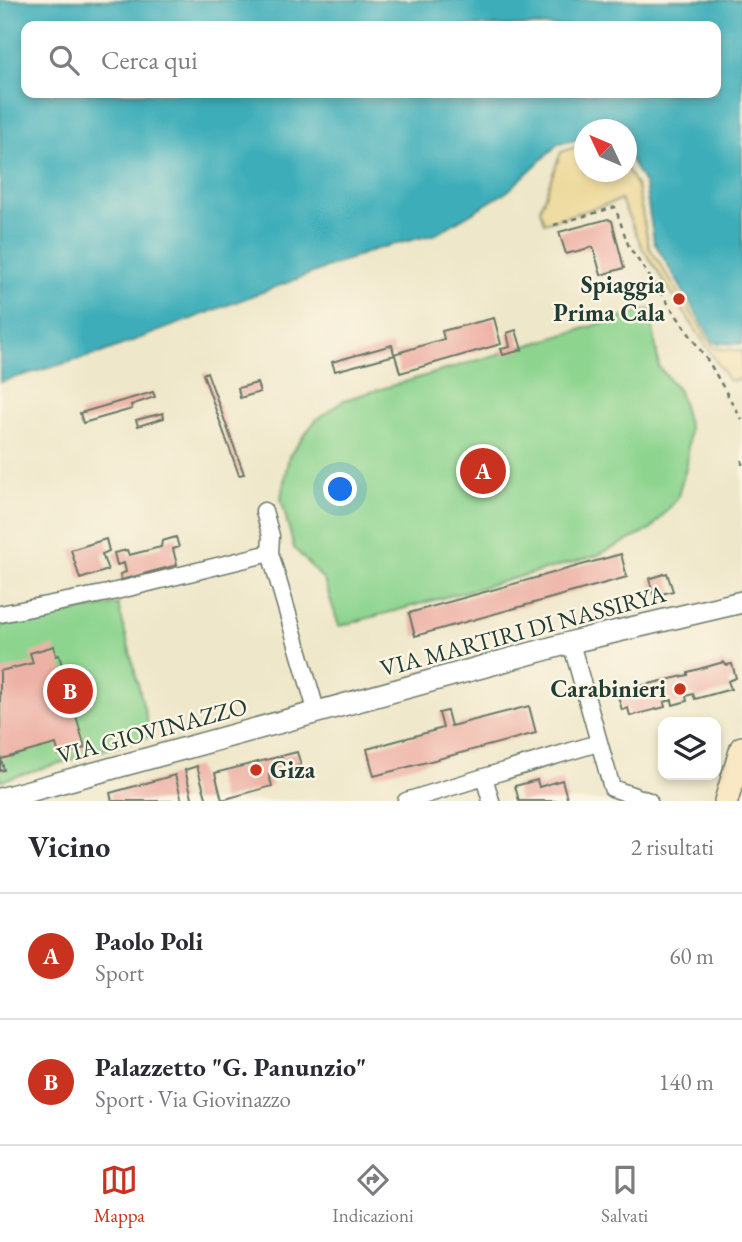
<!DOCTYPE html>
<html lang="it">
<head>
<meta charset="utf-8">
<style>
	:root { --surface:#fff; --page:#f2f2f3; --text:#2b2b33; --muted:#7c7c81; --line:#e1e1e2; --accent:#c8321e }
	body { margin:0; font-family:"EB Garamond",serif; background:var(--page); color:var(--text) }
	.controls { position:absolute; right:21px; bottom:21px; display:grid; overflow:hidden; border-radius:14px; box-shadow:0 4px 10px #0003 }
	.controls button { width:63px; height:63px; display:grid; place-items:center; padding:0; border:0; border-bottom:2px solid var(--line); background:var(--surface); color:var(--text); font:35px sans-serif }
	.compass { position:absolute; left:574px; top:119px; width:63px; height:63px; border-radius:50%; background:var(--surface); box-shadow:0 4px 10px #0003; rotate:314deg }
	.you { position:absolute; left:341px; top:490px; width:24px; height:24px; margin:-18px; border:5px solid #fff; border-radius:50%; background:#1a73e8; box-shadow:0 0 0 10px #1a73e833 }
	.badge { display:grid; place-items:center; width:46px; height:46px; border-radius:50%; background:var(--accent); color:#fff; font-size:23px; font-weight:700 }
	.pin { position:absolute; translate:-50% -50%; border:4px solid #fff; box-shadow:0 2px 7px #0006 }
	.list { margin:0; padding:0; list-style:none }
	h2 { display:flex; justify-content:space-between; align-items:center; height:91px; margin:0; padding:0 28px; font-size:30px }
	h2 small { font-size:23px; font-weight:400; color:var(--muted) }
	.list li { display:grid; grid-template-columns:46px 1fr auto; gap:21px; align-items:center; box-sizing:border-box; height:126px; padding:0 28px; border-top:2px solid var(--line) }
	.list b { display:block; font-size:26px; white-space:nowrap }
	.list p { margin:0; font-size:23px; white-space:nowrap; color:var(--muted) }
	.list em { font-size:23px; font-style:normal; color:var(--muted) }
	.icon { flex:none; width:38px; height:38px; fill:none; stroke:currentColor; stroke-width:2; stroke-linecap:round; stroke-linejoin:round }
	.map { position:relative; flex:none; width:742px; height:801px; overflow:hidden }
	.search { position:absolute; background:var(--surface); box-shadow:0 4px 10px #0003; left:21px; right:21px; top:21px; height:77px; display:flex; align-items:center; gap:18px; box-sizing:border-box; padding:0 24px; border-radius:14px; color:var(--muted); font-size:26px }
	.sheet { height:343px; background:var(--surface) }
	nav { display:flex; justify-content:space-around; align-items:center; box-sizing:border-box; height:98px; border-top:2px solid var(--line); background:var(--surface); font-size:19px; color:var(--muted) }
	nav a { display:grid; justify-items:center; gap:4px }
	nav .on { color:var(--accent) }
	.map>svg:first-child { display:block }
	.green { fill:#8dd48f; stroke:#568862; stroke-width:2 }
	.sand { fill:#eeda9e; stroke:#868c69; stroke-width:2 }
	.water { fill:#3eaeb9; stroke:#2e7676; stroke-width:2; fill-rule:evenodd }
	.building { fill:#edb1a5 }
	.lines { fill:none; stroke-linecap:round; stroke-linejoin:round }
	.minor-casing { stroke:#687868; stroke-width:19 }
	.tertiary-casing { stroke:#687868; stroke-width:24 }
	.secondary-casing { stroke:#687868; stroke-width:26 }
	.path { stroke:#687868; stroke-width:2.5; stroke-dasharray:5 5; stroke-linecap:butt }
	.minor { stroke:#fff; stroke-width:16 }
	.tertiary { stroke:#fff; stroke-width:21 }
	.secondary { stroke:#fae7c3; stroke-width:23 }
	.poi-dot { fill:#c8321e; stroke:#fcf5e5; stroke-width:2.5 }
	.labels { text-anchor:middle; stroke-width:5; stroke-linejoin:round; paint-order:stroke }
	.poi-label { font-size:24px; font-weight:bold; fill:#1f3d34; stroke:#fcf5e5; text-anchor:end }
	.street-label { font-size:24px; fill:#1f3d34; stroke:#fcf5e5 }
</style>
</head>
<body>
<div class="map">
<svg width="742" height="801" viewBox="0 0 742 801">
	<rect width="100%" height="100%" fill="#fcf5e5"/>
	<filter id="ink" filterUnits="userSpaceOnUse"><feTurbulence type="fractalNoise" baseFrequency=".0143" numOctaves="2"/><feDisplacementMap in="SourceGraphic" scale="14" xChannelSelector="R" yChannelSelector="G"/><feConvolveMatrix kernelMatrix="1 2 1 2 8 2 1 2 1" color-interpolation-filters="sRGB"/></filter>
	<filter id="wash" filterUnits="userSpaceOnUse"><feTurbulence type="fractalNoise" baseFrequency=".00686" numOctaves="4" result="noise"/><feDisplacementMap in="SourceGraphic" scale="28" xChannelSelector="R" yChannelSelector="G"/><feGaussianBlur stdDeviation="1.57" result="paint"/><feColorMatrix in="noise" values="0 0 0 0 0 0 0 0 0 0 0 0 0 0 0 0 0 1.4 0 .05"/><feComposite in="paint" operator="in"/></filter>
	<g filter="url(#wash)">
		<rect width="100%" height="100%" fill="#efe7c9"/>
		<path class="green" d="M 650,309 L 659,367 L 679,391 L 689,428 L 687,465 L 677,499 L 650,530 L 596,556 L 339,626 L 324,580 L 294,548 L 281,498 L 289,456 L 315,421 L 344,400 Z
			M 118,604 L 151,736 L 0,781 L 0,626 Z"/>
		<path class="sand" d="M 584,144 L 584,172 L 627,169 L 637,187 L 649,247 L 714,348 L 742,351 L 742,379 L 729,381 L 643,249 L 621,200 L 544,223 L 540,209 L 561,152 Z"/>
		<path class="water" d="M 0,0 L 742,0 L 742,344 L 714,343 L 654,242 L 645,185 L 627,153 L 626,130 L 584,130 L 584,138 L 558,144 L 508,191 L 436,234 L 376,249 L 101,353 L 0,382 ZM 26,26 L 716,26 L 716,93 L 26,93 Z"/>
		<g id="blocks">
			<path class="building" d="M 608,219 L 612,221 L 624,268 L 601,275 L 593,247 L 566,254 L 559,232 Z
				M 494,318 L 501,344 L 400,373 L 395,355 L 335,371 L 332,362 L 392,345 L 394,354 L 444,339 L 442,331 Z
				M 516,330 L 522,350 L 503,355 L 501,349 L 510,347 L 507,333 Z
				M 207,372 L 239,460 L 244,474 L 239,475 L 203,374 Z
				M 257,383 L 260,392 L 240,398 L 238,388 Z
				M 153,392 L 155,397 L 131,405 L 132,409 L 83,423 L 80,413 Z
				M 163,413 L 164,418 L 138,426 L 136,420 Z
				M 176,537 L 179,547 L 173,549 L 177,565 L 121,580 L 120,574 L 126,572 L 124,563 L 117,565 L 114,553 L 127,550 L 129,555 L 161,547 L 162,541 Z
				M 106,539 L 109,551 L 102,554 L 108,570 L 80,579 L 71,550 Z
				M 621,554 L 627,577 L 415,636 L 409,613 Z
				M 667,573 L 673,591 L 654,596 L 649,579 Z
				M 54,646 L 56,656 L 59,655 L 85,748 L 59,755 L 56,744 L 1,759 L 4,770 L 0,771 L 0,671 L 33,663 L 30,653 Z
				M 724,662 L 726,665 L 732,664 L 736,678 L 728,681 L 731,689 L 695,699 L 693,694 L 686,696 L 687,701 L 673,705 L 672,700 L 664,702 L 665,707 L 630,716 L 628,708 L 622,710 L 617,693 L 623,690 L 688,675 L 688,672 Z
				M 529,706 L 536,733 L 374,776 L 367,749 L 443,728 L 439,713 L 447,711 L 451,726 Z
				M 297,752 L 301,765 L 269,775 L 272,786 L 222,800 L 215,773 Z
				M 197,766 L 207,801 L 193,801 L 185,770 Z
				M 175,775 L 182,801 L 112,801 L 110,793 Z
				M 537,780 L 539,787 L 562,780 L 568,801 L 519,801 L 515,786 Z"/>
		</g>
	</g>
	<g filter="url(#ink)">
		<use href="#blocks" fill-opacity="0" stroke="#687868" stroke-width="2"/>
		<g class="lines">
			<g class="minor-casing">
				<path id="minor" d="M 264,511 L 271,536 L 270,553 L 317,713
					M 0,614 L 108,593 L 270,553
					M 571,643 L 612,788 L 649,801
					M 484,777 L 598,743
					M 406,801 L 484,777 L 491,801"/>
			</g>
			<g class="tertiary-casing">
				<path id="tertiary" d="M 0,799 L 580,640 L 742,602"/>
			</g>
			<g class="secondary-casing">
				<path id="secondary" d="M 726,801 L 742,748"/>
			</g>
			<path class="path" d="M 554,225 L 615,207 L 629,247 L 710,364 L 742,420
				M 742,460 L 742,465"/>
			<use href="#minor" class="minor"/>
			<use href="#tertiary" class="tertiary"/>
			<use href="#secondary" class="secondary"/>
		</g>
	</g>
	<g class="poi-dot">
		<circle cx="679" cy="299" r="7"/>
		<circle cx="680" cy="689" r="7"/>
		<circle cx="256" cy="770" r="7"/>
	</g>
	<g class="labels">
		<g class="poi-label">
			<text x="665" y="293">Spiaggia<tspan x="665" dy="28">Prima Cala</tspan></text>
			<text x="666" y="697">Carabinieri</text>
			<text x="270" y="778" text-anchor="start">Giza</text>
		</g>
		<g class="street-label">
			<text transform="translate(523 631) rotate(-15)" y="8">VIA MARTIRI DI NASSIRYA</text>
			<text transform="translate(152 731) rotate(-15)" y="8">VIA GIOVINAZZO</text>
		</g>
	</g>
</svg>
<div class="controls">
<button><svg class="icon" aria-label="layers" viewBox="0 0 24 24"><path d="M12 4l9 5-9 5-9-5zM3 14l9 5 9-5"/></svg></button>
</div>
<svg class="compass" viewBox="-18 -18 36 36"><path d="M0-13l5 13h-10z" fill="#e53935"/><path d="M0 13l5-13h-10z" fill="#7c7c81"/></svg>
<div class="you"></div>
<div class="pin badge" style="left:483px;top:471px">A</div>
<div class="pin badge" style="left:70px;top:691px">B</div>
<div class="search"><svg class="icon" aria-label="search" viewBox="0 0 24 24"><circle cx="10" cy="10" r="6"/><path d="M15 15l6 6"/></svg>Cerca qui</div>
</div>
<section class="sheet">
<h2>Vicino<small>2 risultati</small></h2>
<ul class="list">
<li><span class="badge">A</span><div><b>Paolo Poli</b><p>Sport</p></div><em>60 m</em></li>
<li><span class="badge">B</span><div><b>Palazzetto &quot;G. Panunzio&quot;</b><p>Sport · Via Giovinazzo</p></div><em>140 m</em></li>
</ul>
</section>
<nav>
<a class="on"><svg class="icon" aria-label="map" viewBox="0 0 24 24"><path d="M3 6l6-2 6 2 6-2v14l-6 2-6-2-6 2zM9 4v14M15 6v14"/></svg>Mappa</a>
<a><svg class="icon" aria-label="directions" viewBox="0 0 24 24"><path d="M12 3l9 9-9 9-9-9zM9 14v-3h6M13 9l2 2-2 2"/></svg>Indicazioni</a>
<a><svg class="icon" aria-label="saved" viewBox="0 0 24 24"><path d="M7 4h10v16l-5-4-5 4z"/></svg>Salvati</a>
</nav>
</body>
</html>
